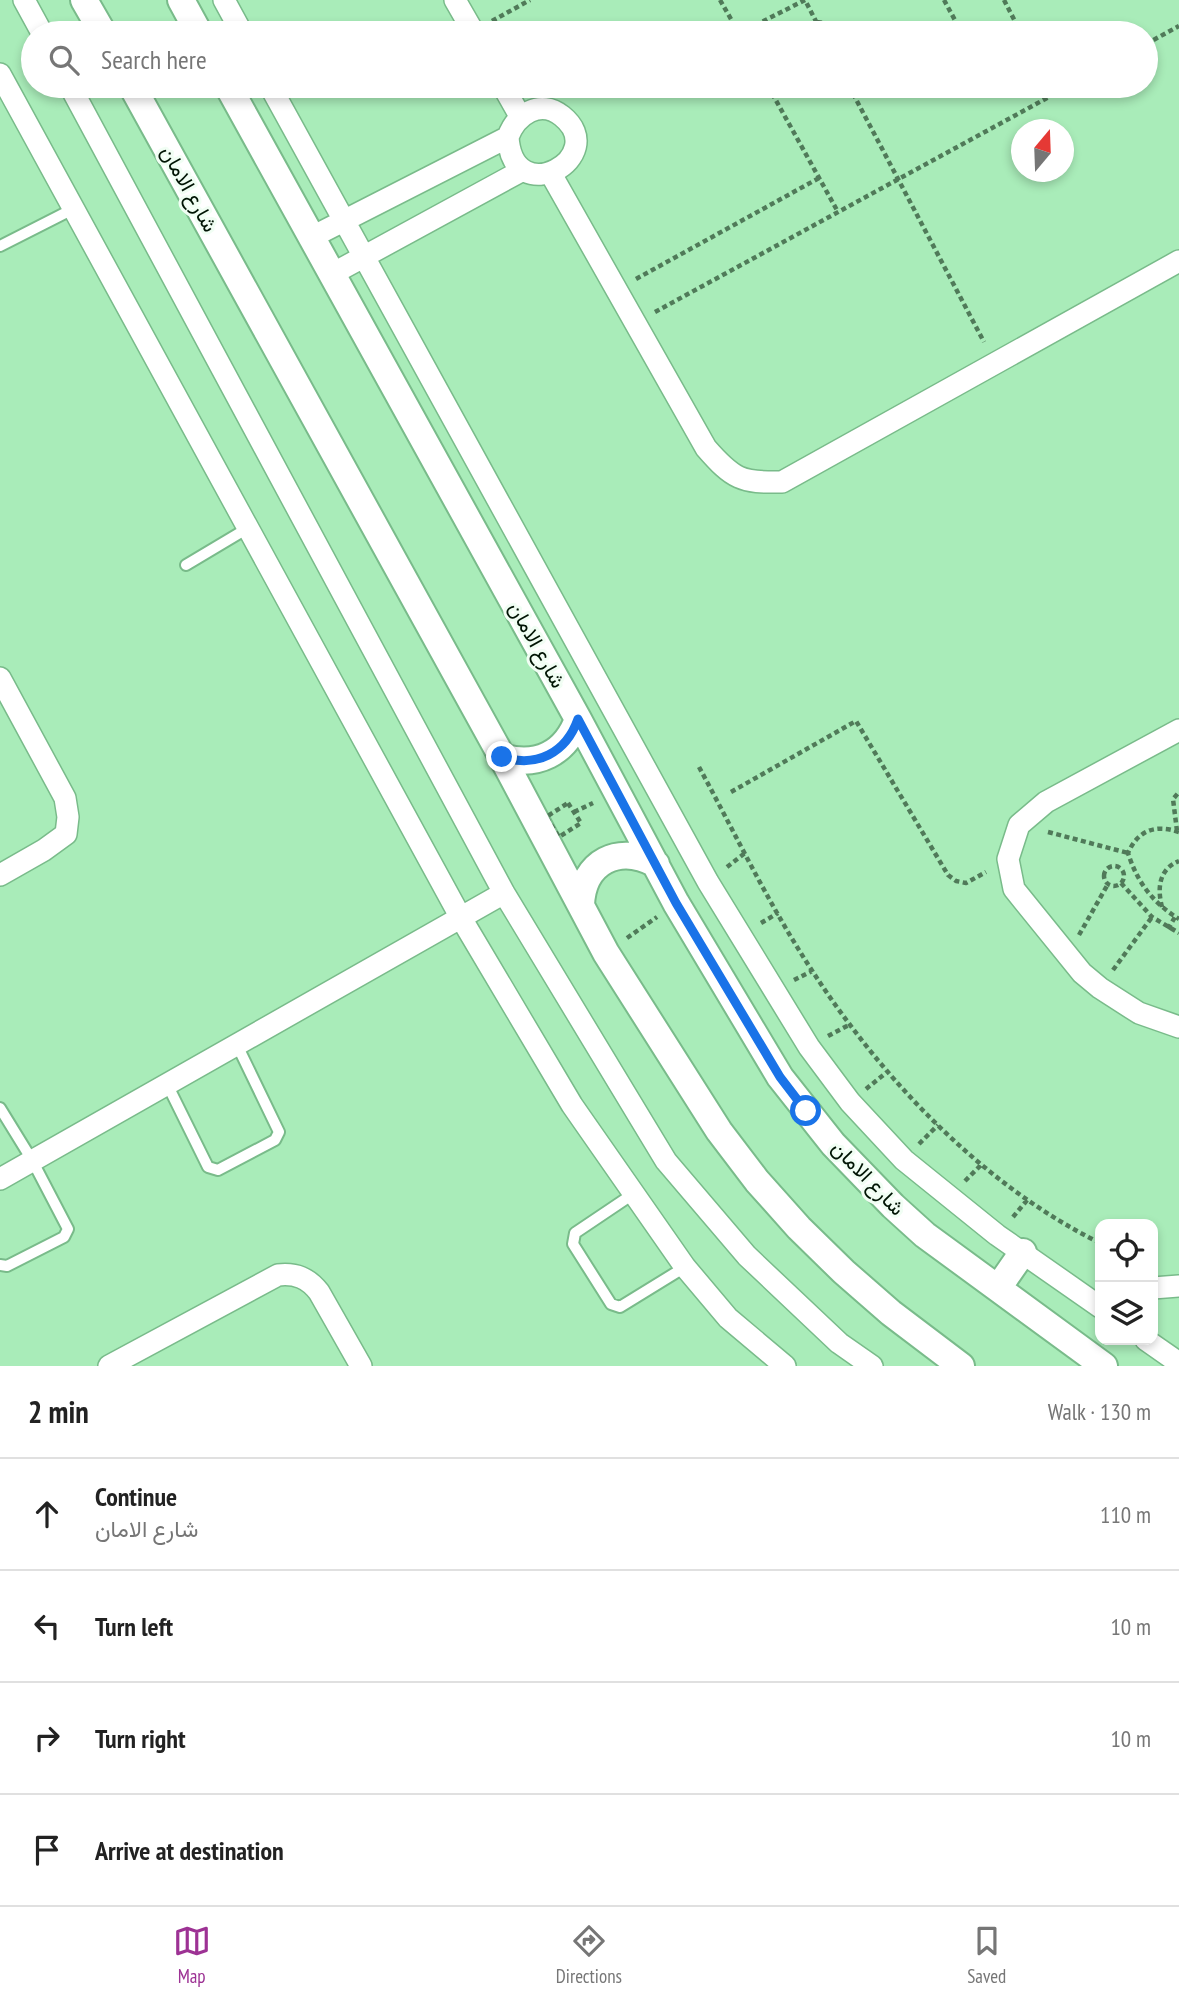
<!DOCTYPE html>
<html lang="en">
<head>
<meta charset="utf-8">
<style>
	:root { --surface:#fff; --page:#f2f2f2; --text:#222; --muted:#767676; --line:#e0e0e0; --accent:#9d3294 }
	body { margin:0; font-family:"PT Sans Narrow",Vazirmatn,sans-serif; background:var(--page); color:var(--text) }
	.controls { position:absolute; right:21px; bottom:21px; display:grid; overflow:hidden; border-radius:14px; box-shadow:0 4px 10px #0003 }
	.controls button { width:63px; height:63px; display:grid; place-items:center; padding:0; border:0; border-bottom:2px solid var(--line); background:var(--surface); color:var(--text); font:35px sans-serif }
	.compass { position:absolute; left:1011px; top:119px; width:63px; height:63px; border-radius:50%; background:var(--surface); box-shadow:0 4px 10px #0003; rotate:19deg }
	.stop { position:absolute; width:21px; height:21px; margin:-16px; border:5px solid #1a73e8; border-radius:50%; background:#fff }
	.stop.end { background:#1a73e8; border-color:#fff; box-shadow:0 2px 7px #0008 }
	.list { margin:0; padding:0; list-style:none }
	h2 { display:flex; justify-content:space-between; align-items:center; height:91px; margin:0; padding:0 28px; font-size:30px }
	h2 small { font-size:23px; font-weight:400; color:var(--muted) }
	.list li { display:grid; grid-template-columns:46px 1fr auto; gap:21px; align-items:center; box-sizing:border-box; height:112px; padding:0 28px; border-top:2px solid var(--line) }
	.list b { display:block; font-size:26px; white-space:nowrap }
	.list p { margin:0; font-size:23px; white-space:nowrap; color:var(--muted) }
	.list em { font-size:23px; font-style:normal; color:var(--muted) }
	.icon { flex:none; width:38px; height:38px; fill:none; stroke:currentColor; stroke-width:2; stroke-linecap:round; stroke-linejoin:round }
	.map { position:relative; flex:none; width:1179px; height:1366px; overflow:hidden }
	.search { position:absolute; background:var(--surface); box-shadow:0 4px 10px #0003; left:21px; right:21px; top:21px; height:77px; display:flex; align-items:center; gap:18px; box-sizing:border-box; padding:0 24px; border-radius:38px; color:var(--muted); font-size:26px }
	.sheet { height:539px; background:var(--surface) }
	nav { display:flex; justify-content:space-around; align-items:center; box-sizing:border-box; height:98px; border-top:2px solid var(--line); background:var(--surface); font-size:19px; color:var(--muted) }
	nav a { display:grid; justify-items:center; gap:4px }
	nav .on { color:var(--accent) }
	.map>svg:first-child { display:block }
	.lines { fill:none; stroke-linecap:round; stroke-linejoin:round }
	.service-casing { stroke:#79bb8a; stroke-width:14 }
	.minor-casing { stroke:#79bb8a; stroke-width:24 }
	.tertiary-casing { stroke:#79bb8a; stroke-width:30 }
	.path { stroke:#507a59; stroke-width:4.5; stroke-dasharray:5 3.5; stroke-linecap:butt }
	.service { stroke:#fff; stroke-width:10 }
	.minor { stroke:#fff; stroke-width:21 }
	.tertiary { stroke:#fff; stroke-width:26 }
	.route { stroke:#1a73e8; stroke-width:9 }
	.labels { text-anchor:middle; stroke-width:6; stroke-linejoin:round; paint-order:stroke }
	.street-label { font-size:21px; fill:#001404; stroke:#f1fef4 }
</style>
</head>
<body>
<div class="map">
<svg width="1179" height="1366" viewBox="0 0 1179 1366">
	<rect width="100%" height="100%" fill="#a9ecb9"/>
	<g class="lines">
		<g class="service-casing">
			<path id="service" d="M 0,246 L 73,209
				M 186,565 L 248,528
				M 167,1084 L 208,1167 L 218,1170 L 275,1140 L 279,1132 L 237,1045
				M 0,1108 L 32,1160 L 68,1229 L 64,1237 L 7,1266 L 0,1265
				M 633,1194 L 575,1233 L 573,1244 L 611,1304 L 620,1307 L 685,1267"/>
		</g>
		<g class="minor-casing">
			<path id="minor" d="M 24,0 L 42,33
				M 224,0 L 242,33
				M 455,0 L 474,33
				M 0,74 L 461,918 L 572,1105 L 685,1267 L 728,1318 L 785,1366
				M 70,86 L 504,893 L 666,1161 L 747,1256 L 839,1343 L 872,1366
				M 270,86 L 708,882 L 809,1047 L 850,1102 L 904,1160 L 997,1235 L 1100,1307
				M 503,86 L 520,116
				M 551,174 L 706,448 C 733,479 741,483 782,482 L 1179,261
				M 312,237 L 508,137 C 516,115 540,98 562,116 C 612,156 513,213 508,137
				M 332,274 L 523,170
				M 0,678 L 65,798 L 68,817 L 66,834 L 44,850 L 0,875
				M 1179,730 L 1046,802 L 1019,825 L 1008,859 L 1014,889 L 1082,973 L 1100,988 L 1139,1013 L 1179,1027
				M 0,1179 L 504,893
				M 1153,1288 L 1179,1286
				M 1146,1340 L 1179,1363
				M 109,1366 L 278,1275 C 296,1273 308,1278 319,1292 L 361,1366"/>
		</g>
		<g class="tertiary-casing">
			<path id="tertiary" d="M 84,0 L 103,33
				M 181,0 L 199,33
				M 132,86 L 502,757 L 606,953 L 719,1131 L 757,1181 L 799,1228 L 844,1272 L 891,1313 L 961,1366
				M 228,86 L 578,719 L 676,903 L 780,1077 L 833,1144 L 893,1206 L 925,1235 L 1104,1366
				M 502,757 C 537,768 566,753 578,719
				M 581,905 C 583,861 619,844 656,864
				M 998,1288 L 1023,1252"/>
		</g>
		<path class="path" d="M 720,0 L 739,33
			M 944,0 L 962,33
			M 1004,0 L 1021,33
			M 492,21 L 530,0
			M 817,22 L 893,33
			M 740,33 L 805,0 L 822,33
			M 1146,44 L 1179,26
			M 768,86 L 838,212
			M 849,86 L 984,342
			M 636,279 L 819,178
			M 655,312 L 1069,86
			M 699,767 C 736,835 770,907 813,972 C 883,1080 984,1186 1100,1243
			M 731,792 L 856,721 L 948,875 L 956,881 L 966,883 L 986,872
			M 568,803 L 581,823 L 559,837 L 546,817 Z
			M 574,812 L 593,803
			M 1177,831 L 1173,799 L 1179,792
			M 1048,832 L 1128,853
			M 1179,832 C 1156,824 1138,830 1128,853 C 1137,882 1153,903 1179,919
			M1104 876a10 10 0 1 1 20 0a10 10 0 1 1-20 0Z
			M 727,867 L 745,853
			M 1121,883 L 1152,917 L 1179,933
			M 1162,907 C 1157,888 1159,869 1179,861
			M 761,923 L 778,913
			M 1168,929 L 1175,917
			M 1079,935 L 1108,884
			M 627,938 L 657,917
			M 1113,970 L 1152,917
			M 794,980 L 812,971
			M 828,1036 L 849,1025
			M 866,1089 L 887,1072
			M 919,1144 L 938,1125
			M 965,1181 L 981,1165
			M 1013,1217 L 1028,1199"/>
		<use href="#service" class="service"/>
		<use href="#minor" class="minor"/>
		<use href="#tertiary" class="tertiary"/>
	</g>
	<g class="lines">
		<path class="route" d="M 502,757 C 537,768 566,753 578,719 L 676,903 L 780,1077 L 806,1111"/>
	</g>
	<g class="labels">
		<g class="street-label">
			<text transform="translate(189 189) rotate(61)" y="7">شارع الامان</text>
			<text transform="translate(537 645) rotate(61)" y="7">شارع الامان</text>
			<text transform="translate(868 1178) rotate(46)" y="7">شارع الامان</text>
		</g>
	</g>
</svg>
<div class="controls">
<button><svg class="icon" aria-label="locate" viewBox="0 0 24 24"><circle cx="12" cy="12" r="6"/><path d="M12 2v4M12 18v4M2 12h4M18 12h4"/></svg></button>
<button><svg class="icon" aria-label="layers" viewBox="0 0 24 24"><path d="M12 4l9 5-9 5-9-5zM3 14l9 5 9-5"/></svg></button>
</div>
<svg class="compass" viewBox="-18 -18 36 36"><path d="M0-13l5 13h-10z" fill="#e53935"/><path d="M0 13l5-13h-10z" fill="#767676"/></svg>
<div class="stop" style="left:806px;top:1111px"></div>
<div class="stop end" style="left:502px;top:757px"></div>
<div class="search"><svg class="icon" aria-label="search" viewBox="0 0 24 24"><circle cx="10" cy="10" r="6"/><path d="M15 15l6 6"/></svg>Search here</div>
</div>
<section class="sheet">
<h2>2 min<small>Walk · 130 m</small></h2>
<ul class="list">
<li><svg class="icon" aria-label="ahead" viewBox="0 0 24 24"><path d="M12 20V5M6 11l6-6 6 6"/></svg><div><b>Continue</b><p>شارع الامان</p></div><em>110 m</em></li>
<li><svg class="icon" aria-label="left" viewBox="0 0 24 24"><path d="M17 20v-9H6M10 6l-5 5 5 5"/></svg><div><b>Turn left</b></div><em>10 m</em></li>
<li><svg class="icon" aria-label="right" viewBox="0 0 24 24"><path d="M7 20v-9h11M14 6l5 5-5 5"/></svg><div><b>Turn right</b></div><em>10 m</em></li>
<li><svg class="icon" aria-label="arrive" viewBox="0 0 24 24"><path d="M6 21V4h12l-3 4 3 4H6"/></svg><div><b>Arrive at destination</b></div></li>
</ul>
</section>
<nav>
<a class="on"><svg class="icon" aria-label="map" viewBox="0 0 24 24"><path d="M3 6l6-2 6 2 6-2v14l-6 2-6-2-6 2zM9 4v14M15 6v14"/></svg>Map</a>
<a><svg class="icon" aria-label="directions" viewBox="0 0 24 24"><path d="M12 3l9 9-9 9-9-9zM9 14v-3h6M13 9l2 2-2 2"/></svg>Directions</a>
<a><svg class="icon" aria-label="saved" viewBox="0 0 24 24"><path d="M7 4h10v16l-5-4-5 4z"/></svg>Saved</a>
</nav>
</body>
</html>
